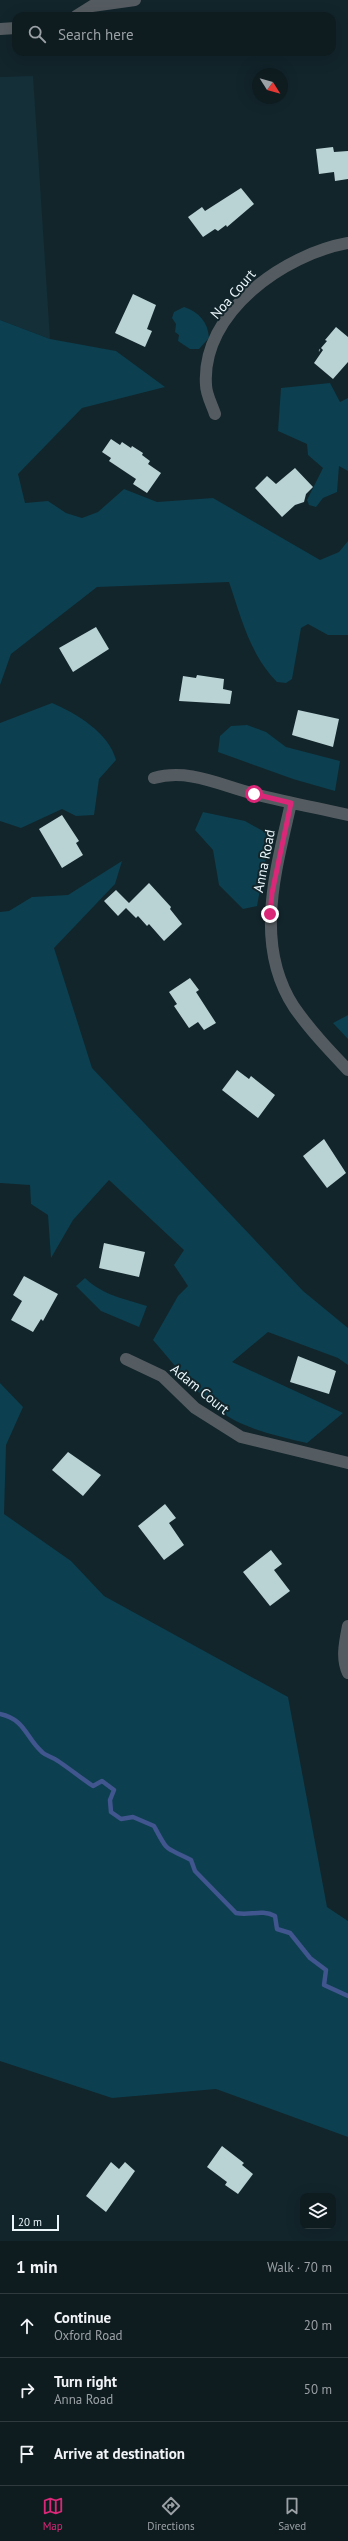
<!DOCTYPE html>
<html lang="en">
<head>
<meta charset="utf-8">
<style>
	:root { --surface:#0e1c20; --page:#1c292d; --text:#f1f3f6; --muted:#9ba1a5; --line:#2e3a3e; --accent:#db2777 }
	body { margin:0; font-family:"PT Sans",sans-serif; background:var(--page); color:var(--text) }
	.controls { position:absolute; right:12px; bottom:12px; display:grid; overflow:hidden; border-radius:8px; box-shadow:0 4px 16px #0002 }
	.controls button { width:36px; height:36px; display:grid; place-items:center; padding:0; border:0; border-bottom:1px solid var(--line); background:var(--surface); color:var(--text); font:20px sans-serif }
	.compass { position:absolute; left:252px; top:68px; width:36px; height:36px; border-radius:50%; background:var(--surface); box-shadow:0 4px 16px #0002; rotate:127deg }
	.scale { position:absolute; left:12px; bottom:10px; width:47px; box-sizing:border-box; padding-left:4px; border:2px solid #eaf6fa; border-top:0; font-size:11px; line-height:14px; white-space:nowrap; color:#eaf6fa; -webkit-text-stroke:3px #12252b; paint-order:stroke }
	.stop { position:absolute; width:12px; height:12px; margin:-9px; border:3px solid #db2777; border-radius:50%; background:#fff }
	.stop.end { background:#db2777; border-color:#fff; box-shadow:0 1px 4px #0008 }
	.list { margin:0; padding:0; list-style:none }
	h2 { display:flex; justify-content:space-between; align-items:center; height:52px; margin:0; padding:0 16px; font-size:17px }
	h2 small { font-size:13px; font-weight:400; color:var(--muted) }
	.list li { display:grid; grid-template-columns:26px 1fr auto; gap:12px; align-items:center; box-sizing:border-box; height:64px; padding:0 16px; border-top:1px solid var(--line) }
	.list b { display:block; font-size:15px; white-space:nowrap }
	.list p { margin:0; font-size:13px; white-space:nowrap; color:var(--muted) }
	.list em { font-size:13px; font-style:normal; color:var(--muted) }
	.icon { flex:none; width:22px; height:22px; fill:none; stroke:currentColor; stroke-width:2; stroke-linecap:round; stroke-linejoin:round }
	.map { position:relative; flex:none; width:348px; height:2241px; overflow:hidden }
	.search { position:absolute; background:var(--surface); box-shadow:0 4px 16px #0002; left:12px; right:12px; top:12px; height:44px; display:flex; align-items:center; gap:10px; box-sizing:border-box; padding:0 14px; border-radius:12px; color:var(--muted); font-size:15px }
	.sheet { height:244px; background:var(--surface) }
	nav { display:flex; justify-content:space-around; align-items:center; box-sizing:border-box; height:56px; border-top:1px solid var(--line); background:var(--surface); font-size:11px; color:var(--muted) }
	nav a { display:grid; justify-items:center; gap:2px }
	nav .on { color:var(--accent) }
	.map>svg:first-child { display:block }
	.built { fill:#142f38 }
	.green { fill:#0c3f4f }
	.lines { fill:none; stroke-linecap:round; stroke-linejoin:round }
	.stream { stroke:#41558e; stroke-width:4.5 }
	.building { fill:#b9d2d4 }
	.path { stroke:#849499; stroke-width:2.5; stroke-dasharray:1 3; stroke-linecap:butt }
	.minor { stroke:#555c61; stroke-width:12 }
	.route { stroke:#db2777; stroke-width:5 }
	.labels { text-anchor:middle; stroke-width:4; stroke-linejoin:round; paint-order:stroke }
	.street-label { font-size:14px; fill:#eaf6fa; stroke:#12252b }
</style>
</head>
<body>
<div class="map">
<svg width="348" height="2241" viewBox="0 0 348 2241">
	<rect width="100%" height="100%" fill="#12252b"/>
	<path class="built" d="M 33,76 L 50,339 L 0,320 L 0,77 Z"/>
	<path class="green" d="M 184,307 C 199,312 208,322 209,338 L 199,349 L 190,349 L 178,341 L 179,335 L 175,332 L 176,324 L 172,318 L 174,312 Z
		M 0,320 L 50,339 L 116,351 L 165,387 L 82,408 L 18,474 L 25,503 L 48,501 L 66,513 L 82,518 L 98,512 L 124,489 L 157,502 L 213,498 L 320,560 L 339,552 L 348,541 L 348,635 L 328,635 L 308,624 L 301,628 L 292,679 L 286,683 L 277,682 C 250,655 241,617 229,582 L 97,587 L 11,654 L 0,685 Z
		M 330,383 L 340,402 L 348,398 L 348,471 L 339,466 L 337,492 L 323,498 L 316,507 L 309,505 L 307,500 L 323,468 L 308,455 L 307,444 L 278,431 L 281,388 Z
		M 52,703 C 76,713 109,733 116,760 L 99,779 L 94,815 L 76,816 L 62,809 L 21,828 L 0,821 L 0,723 Z
		M 247,725 L 266,732 L 286,747 L 340,761 L 335,791 L 293,779 L 218,752 L 220,736 L 231,726 Z
		M 203,812 L 245,821 L 270,835 L 257,906 L 243,909 L 219,885 L 213,850 L 195,830 Z
		M 122,861 L 115,884 L 54,948 L 92,1068 L 303,1291 L 348,1328 L 348,1365 L 338,1358 L 268,1332 L 232,1362 L 343,1413 L 307,1443 C 282,1437 257,1432 234,1420 C 202,1403 177,1367 153,1340 L 178,1296 L 188,1286 L 174,1265 L 184,1250 L 109,1180 L 73,1220 L 51,1258 L 48,1215 L 31,1204 L 30,1185 L 0,1183 L 0,912 L 9,911 L 32,897 L 68,895 Z
		M 348,1015 L 348,1039 L 333,1023 Z
		M 85,1278 C 102,1295 125,1299 147,1306 L 139,1327 L 101,1311 L 76,1286 Z
		M 0,1383 L 23,1407 L 6,1445 L 4,1514 L 71,1561 L 104,1596 L 288,1697 L 327,1907 L 348,1921 L 348,2137 L 216,2089 L 112,2098 L 0,2061 Z"/>
	<g class="lines">
		<path class="stream" d="M 0,1714 C 26,1720 25,1737 42,1752 C 46,1756 53,1757 58,1761 C 70,1769 81,1778 93,1786 L 102,1781 L 114,1790 L 110,1800 L 111,1812 L 121,1819 L 133,1817 L 154,1826 C 169,1854 164,1846 191,1860 L 195,1871 L 236,1913 C 250,1916 261,1909 275,1916 L 277,1929 L 290,1933 L 310,1958 L 326,1970 L 324,1985 L 348,1996"/>
	</g>
	<path class="building" d="M 333,147 L 334,152 L 348,151 L 348,179 L 335,181 L 334,172 L 319,174 L 316,149 Z
		M 241,188 L 254,204 L 227,227 L 226,225 L 218,231 L 215,229 L 203,237 L 188,217 L 202,207 L 205,211 Z
		M 133,294 L 156,305 L 147,329 L 152,331 L 145,347 L 115,333 Z
		M 336,327 L 348,337 L 348,362 L 333,379 L 314,363 L 323,350 L 321,348 L 327,341 L 325,340 Z
		M 111,439 L 120,445 L 122,442 L 131,448 L 132,446 L 143,453 L 142,455 L 150,461 L 148,464 L 161,473 L 147,493 L 133,484 L 136,479 L 109,461 L 111,458 L 102,452 Z
		M 295,468 L 313,487 L 306,494 L 304,502 L 295,505 L 282,517 L 255,488 L 267,476 L 276,484 Z
		M 96,627 L 109,649 L 73,672 L 59,648 Z
		M 197,675 L 224,679 L 223,689 L 232,691 L 230,704 L 179,701 L 183,676 L 196,678 Z
		M 298,710 L 339,719 L 333,747 L 292,735 Z
		M 62,815 L 79,841 L 76,843 L 83,855 L 62,868 L 39,829 Z
		M 149,883 L 171,907 L 170,909 L 182,924 L 164,941 L 149,924 L 147,926 L 138,916 L 136,918 L 126,908 L 118,916 L 104,901 L 116,890 L 129,903 Z
		M 190,978 L 199,990 L 196,992 L 216,1023 L 204,1030 L 198,1022 L 189,1028 L 174,1006 L 177,1004 L 169,992 Z
		M 237,1070 L 249,1079 L 251,1076 L 275,1095 L 258,1118 L 222,1090 Z
		M 324,1139 L 346,1173 L 327,1188 L 303,1156 Z
		M 104,1243 L 145,1252 L 139,1277 L 99,1268 Z
		M 24,1276 L 58,1294 L 43,1321 L 41,1319 L 33,1332 L 11,1320 L 22,1301 L 13,1295 Z
		M 298,1356 L 336,1371 L 329,1394 L 290,1382 Z
		M 68,1452 L 101,1475 L 83,1496 L 52,1470 Z
		M 165,1504 L 176,1518 L 169,1523 L 184,1545 L 164,1560 L 138,1526 Z
		M 271,1550 L 282,1564 L 274,1570 L 290,1591 L 270,1606 L 243,1572 Z
		M 222,2146 L 244,2163 L 242,2165 L 253,2174 L 238,2194 L 225,2185 L 227,2182 L 207,2167 Z
		M 111,2162 L 119,2169 L 125,2162 L 135,2171 L 106,2212 L 86,2196 Z"/>
	<g class="lines">
		<path class="path" d="M 319,350 L 322,351"/>
		<path class="minor" d="M 76,16 L 92,6 L 135,0
			M 0,29 L 16,28
			M 215,414 C 212,405 206,394 206,385 C 201,312 285,254 348,243
			M 154,778 C 189,768 222,786 255,794 C 286,802 317,808 348,815
			M 291,803 C 276,870 253,944 294,1007 C 310,1030 329,1050 348,1070
			M 126,1359 L 162,1376 L 195,1408 L 241,1437 L 348,1463
			M 348,1626 C 345,1642 341,1658 348,1673"/>
	</g>
	<g class="lines">
		<path class="route" d="M 254,794 L 291,803 L 272,893 L 270,914"/>
	</g>
	<g class="labels">
		<g class="street-label">
			<text transform="translate(233 294) rotate(-49)" y="5">Noa Court</text>
			<text transform="translate(264 861) rotate(-79)" y="5">Anna Road</text>
			<text transform="translate(200 1389) rotate(39)" y="5">Adam Court</text>
		</g>
	</g>
</svg>
<div class="controls">
<button><svg class="icon" aria-label="layers" viewBox="0 0 24 24"><path d="M12 4l9 5-9 5-9-5zM3 14l9 5 9-5"/></svg></button>
</div>
<svg class="compass" viewBox="-18 -18 36 36"><path d="M0-13l5 13h-10z" fill="#e53935"/><path d="M0 13l5-13h-10z" fill="#9ba1a5"/></svg>
<div class="scale">20 m</div>
<div class="stop" style="left:254px;top:794px"></div>
<div class="stop end" style="left:270px;top:914px"></div>
<div class="search"><svg class="icon" aria-label="search" viewBox="0 0 24 24"><circle cx="10" cy="10" r="6"/><path d="M15 15l6 6"/></svg>Search here</div>
</div>
<section class="sheet">
<h2>1 min<small>Walk · 70 m</small></h2>
<ul class="list">
<li><svg class="icon" aria-label="ahead" viewBox="0 0 24 24"><path d="M12 20V5M6 11l6-6 6 6"/></svg><div><b>Continue</b><p>Oxford Road</p></div><em>20 m</em></li>
<li><svg class="icon" aria-label="right" viewBox="0 0 24 24"><path d="M7 20v-9h11M14 6l5 5-5 5"/></svg><div><b>Turn right</b><p>Anna Road</p></div><em>50 m</em></li>
<li><svg class="icon" aria-label="arrive" viewBox="0 0 24 24"><path d="M6 21V4h12l-3 4 3 4H6"/></svg><div><b>Arrive at destination</b></div></li>
</ul>
</section>
<nav>
<a class="on"><svg class="icon" aria-label="map" viewBox="0 0 24 24"><path d="M3 6l6-2 6 2 6-2v14l-6 2-6-2-6 2zM9 4v14M15 6v14"/></svg>Map</a>
<a><svg class="icon" aria-label="directions" viewBox="0 0 24 24"><path d="M12 3l9 9-9 9-9-9zM9 14v-3h6M13 9l2 2-2 2"/></svg>Directions</a>
<a><svg class="icon" aria-label="saved" viewBox="0 0 24 24"><path d="M7 4h10v16l-5-4-5 4z"/></svg>Saved</a>
</nav>
</body>
</html>
